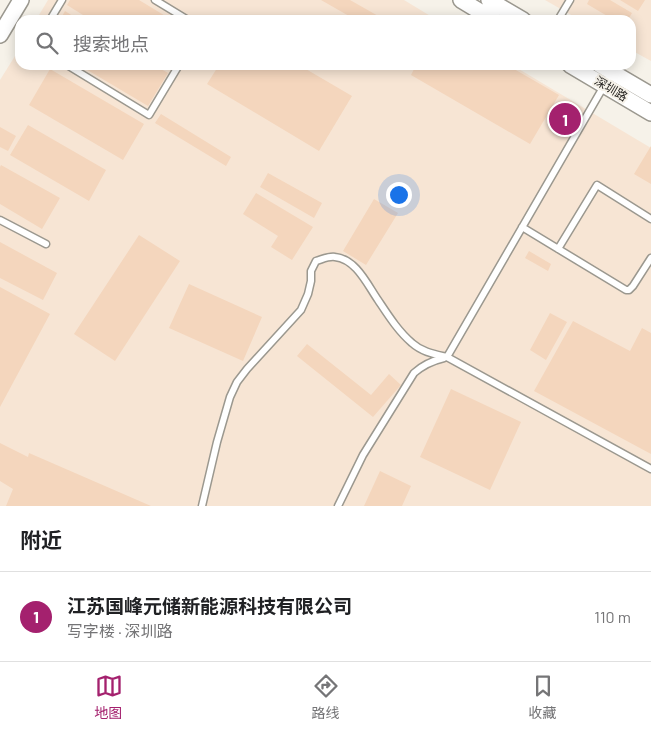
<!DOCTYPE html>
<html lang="zh">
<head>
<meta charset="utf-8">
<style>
	:root { --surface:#fff; --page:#f2f2f2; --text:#202124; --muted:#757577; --line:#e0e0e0; --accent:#a4216e }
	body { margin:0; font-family:Barlow,"Noto Sans SC",sans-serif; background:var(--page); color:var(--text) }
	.you { position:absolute; left:398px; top:194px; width:18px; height:18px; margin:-12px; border:4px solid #fff; border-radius:50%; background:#1a73e8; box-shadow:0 0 0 8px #1a73e833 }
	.badge { display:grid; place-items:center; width:32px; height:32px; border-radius:50%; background:var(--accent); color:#fff; font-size:16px; font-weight:700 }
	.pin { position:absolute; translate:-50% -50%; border:2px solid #fff; box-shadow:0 1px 5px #0006 }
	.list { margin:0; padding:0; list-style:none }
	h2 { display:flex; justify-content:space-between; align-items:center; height:65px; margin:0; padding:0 20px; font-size:21px }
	h2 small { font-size:16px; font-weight:400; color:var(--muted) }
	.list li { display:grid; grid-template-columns:32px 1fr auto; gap:15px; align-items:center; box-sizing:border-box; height:90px; padding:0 20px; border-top:1px solid var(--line) }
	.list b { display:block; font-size:19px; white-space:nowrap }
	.list p { margin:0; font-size:16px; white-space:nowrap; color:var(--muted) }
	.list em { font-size:16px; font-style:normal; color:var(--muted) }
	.icon { flex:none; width:28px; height:28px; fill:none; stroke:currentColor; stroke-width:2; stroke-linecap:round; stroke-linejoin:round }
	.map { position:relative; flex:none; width:651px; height:506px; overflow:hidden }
	.search { position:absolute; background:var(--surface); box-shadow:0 2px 12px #0003; left:15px; right:15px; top:15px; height:55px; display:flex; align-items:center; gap:12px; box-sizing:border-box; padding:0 18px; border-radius:15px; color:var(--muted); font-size:19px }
	.sheet { height:155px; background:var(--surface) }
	nav { display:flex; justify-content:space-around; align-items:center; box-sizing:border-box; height:70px; border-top:1px solid var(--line); background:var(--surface); font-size:14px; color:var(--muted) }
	nav a { display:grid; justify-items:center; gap:2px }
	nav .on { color:var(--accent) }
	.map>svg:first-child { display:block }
	.industrial { fill:#f7e5d4 }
	.building { fill:#f4d6bd }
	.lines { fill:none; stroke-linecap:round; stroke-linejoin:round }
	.service-casing { stroke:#9b988f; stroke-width:9 }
	.tertiary-casing { stroke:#9b988f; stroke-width:18 }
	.service { stroke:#fff; stroke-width:6 }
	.tertiary { stroke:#fff; stroke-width:15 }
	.labels { text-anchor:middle; stroke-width:4; stroke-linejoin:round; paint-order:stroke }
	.street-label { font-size:12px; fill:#262421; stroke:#f6f2e9 }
</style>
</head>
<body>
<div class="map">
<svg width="651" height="506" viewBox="0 0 651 506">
	<rect width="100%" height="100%" fill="#f6f2e9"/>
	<path class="industrial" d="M 48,0 L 404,0 L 437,20 L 36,20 Z
		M 545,0 L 651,0 L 651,61 L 631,50 L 631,20 L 580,20 Z
		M 20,48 L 20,65 L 512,65 L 651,148 L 651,506 L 0,506 L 0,80 Z"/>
	<path class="building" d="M 70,0 L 139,0 L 172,20 L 91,20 L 67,5 Z
		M 321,0 L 350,0 L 380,17 L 379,20 L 356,20 Z
		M 589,0 L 610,0 L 632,13 L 628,20 L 614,20 L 587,4 Z
		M 620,0 L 645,0 L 638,11 Z
		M 65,11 L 79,20 L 60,20 Z
		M 79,65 L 154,65 L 168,73 L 148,106 Z
		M 219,65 L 299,65 L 352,96 L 319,151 L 207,84 Z
		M 416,65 L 507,65 L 559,95 L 530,144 L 411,75 Z
		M 50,69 L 144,124 L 123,160 L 29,105 Z
		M 161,114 L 231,157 L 226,166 L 155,123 Z
		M 28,125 L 106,170 L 89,201 L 10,155 Z
		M 0,127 L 16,136 L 8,151 L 0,147 Z
		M 651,146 L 651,184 L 634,174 Z
		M 1,165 L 60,198 L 42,229 L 0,204 L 0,167 Z
		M 268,173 L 322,203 L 314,218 L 260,187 Z
		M 256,193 L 313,227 L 292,260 L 271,247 L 278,236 L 243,214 Z
		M 374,199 L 398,213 L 366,265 L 343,251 Z
		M 139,235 L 180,261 L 115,361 L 74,334 Z
		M 0,242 L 57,273 L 43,300 L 0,278 Z
		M 529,251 L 551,264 L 548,271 L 525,258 Z
		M 189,284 L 262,317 L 243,361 L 169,328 Z
		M 0,287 L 50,314 L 0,407 Z
		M 550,313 L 567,322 L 546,360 L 530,350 Z
		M 573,321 L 630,351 L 642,328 L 651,333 L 651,454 L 534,391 Z
		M 307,344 L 371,395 L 389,374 L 401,385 L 373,417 L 297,356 Z
		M 451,389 L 521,422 L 490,490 L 420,457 Z
		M 0,443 L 28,457 L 29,453 L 151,506 L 6,506 L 13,489 L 0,481 Z
		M 380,471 L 411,486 L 402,506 L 364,506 Z"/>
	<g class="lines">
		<g class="service-casing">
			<path id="service" d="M 155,0 L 188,20
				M 50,20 L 62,0
				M 558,20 L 570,0
				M 67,65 L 149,115 L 179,65
				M 612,72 L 447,357 L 651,469
				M 0,220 L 46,244
				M 522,227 L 626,290 L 629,290 L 633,286 L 651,258
				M 558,249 L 597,185 L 651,219
				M 202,506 L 217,442 L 230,397 L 237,382 L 247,369 L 301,310 L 308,294 L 311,281 L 311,271 L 316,261 C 323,259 329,256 335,257 C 356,259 367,284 378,300 C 388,315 398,331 412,343 C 422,352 434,354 447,357
				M 338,506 L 363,455 L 414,373 C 423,365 431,361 444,358"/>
		</g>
		<g class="tertiary-casing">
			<path id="tertiary" d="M 461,0 L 494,20
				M 489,0 L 523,20
				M 0,35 L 21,0
				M 570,65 L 651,113
				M 600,65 L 651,95"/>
		</g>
		<use href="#service" class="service"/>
		<use href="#tertiary" class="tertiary"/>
	</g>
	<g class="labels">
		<g class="street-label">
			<text transform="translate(611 89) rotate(31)" y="4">深圳路</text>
		</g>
	</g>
</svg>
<div class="you"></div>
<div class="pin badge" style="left:565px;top:119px">1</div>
<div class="search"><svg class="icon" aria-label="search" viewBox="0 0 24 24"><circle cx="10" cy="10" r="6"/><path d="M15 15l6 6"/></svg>搜索地点</div>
</div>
<section class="sheet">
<h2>附近<small></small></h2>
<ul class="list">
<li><span class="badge">1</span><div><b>江苏国峰元储新能源科技有限公司</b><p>写字楼 · 深圳路</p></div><em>110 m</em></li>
</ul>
</section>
<nav>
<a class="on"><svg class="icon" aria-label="map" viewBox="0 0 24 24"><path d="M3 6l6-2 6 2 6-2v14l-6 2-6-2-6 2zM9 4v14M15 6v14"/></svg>地图</a>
<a><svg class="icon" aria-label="directions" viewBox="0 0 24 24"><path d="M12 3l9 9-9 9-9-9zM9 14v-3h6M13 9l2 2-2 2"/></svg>路线</a>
<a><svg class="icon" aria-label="saved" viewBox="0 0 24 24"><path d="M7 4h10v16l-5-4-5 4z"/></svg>收藏</a>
</nav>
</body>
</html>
